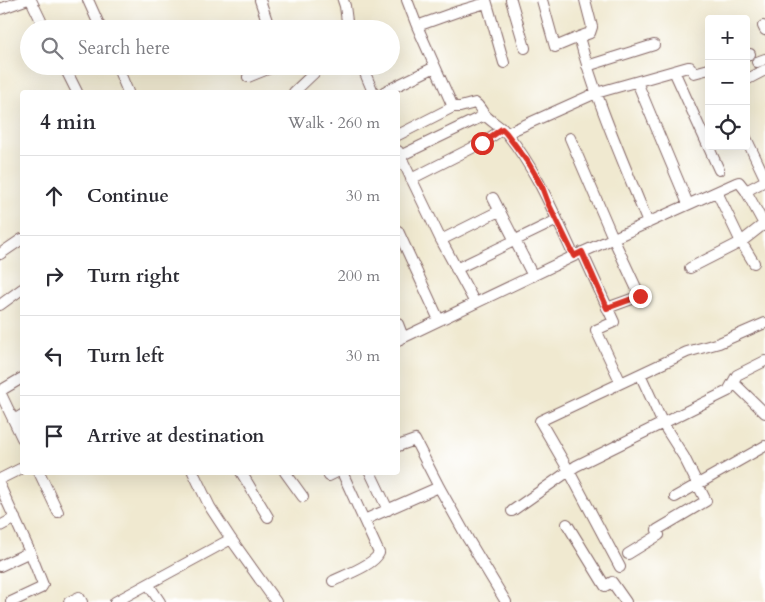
<!DOCTYPE html>
<html lang="en">
<head>
<meta charset="utf-8">
<style>
	:root { --surface:#fff; --page:#f2f2f3; --text:#2b2b33; --muted:#7c7c81; --line:#e1e1e2 }
	body { margin:0; font-family:Cardo,serif; background:var(--page); color:var(--text) }
	.controls { position:absolute; right:15px; top:15px; display:grid; overflow:hidden; border-radius:5px; box-shadow:0 5px 20px #0002 }
	.controls button { width:45px; height:45px; display:grid; place-items:center; padding:0; border:0; border-bottom:1px solid var(--line); background:var(--surface); color:var(--text); font:25px sans-serif }
	.stop { position:absolute; width:15px; height:15px; margin:-11px; border:4px solid #d93025; border-radius:50%; background:#fff }
	.stop.end { background:#d93025; border-color:#fff; box-shadow:0 1px 5px #0008 }
	.list { margin:0; padding:0; list-style:none }
	h2 { display:flex; justify-content:space-between; align-items:center; height:65px; margin:0; padding:0 20px; font-size:21px }
	h2 small { font-size:16px; font-weight:400; color:var(--muted) }
	.list li { display:grid; grid-template-columns:32px 1fr auto; gap:15px; align-items:center; box-sizing:border-box; height:80px; padding:0 20px; border-top:1px solid var(--line) }
	.list b { display:block; font-size:19px; white-space:nowrap }
	.list em { font-size:16px; font-style:normal; color:var(--muted) }
	.icon { flex:none; width:28px; height:28px; fill:none; stroke:currentColor; stroke-width:2; stroke-linecap:round; stroke-linejoin:round }
	.map { position:relative; flex:none; width:765px; height:602px; overflow:hidden }
	.search { position:absolute; background:var(--surface); box-shadow:0 5px 20px #0002; left:20px; top:20px; width:380px; height:55px; display:flex; align-items:center; gap:12px; box-sizing:border-box; padding:0 18px; border-radius:28px; color:var(--muted); font-size:19px }
	.panel { position:absolute; background:var(--surface); box-shadow:0 5px 20px #0002; left:20px; top:90px; width:380px; height:385px; border-radius:5px }
	.map>svg:first-child { display:block }
	.lines { fill:none; stroke-linecap:round; stroke-linejoin:round }
	.minor-casing { stroke:#846665; stroke-width:12 }
	.minor { stroke:#fff; stroke-width:10 }
	.route { stroke:#d93025; stroke-width:6 }
</style>
</head>
<body>
<div class="map">
<svg width="765" height="602" viewBox="0 0 765 602">
	<rect width="100%" height="100%" fill="#fff"/>
	<filter id="ink" filterUnits="userSpaceOnUse"><feTurbulence type="fractalNoise" baseFrequency=".02" numOctaves="2"/><feDisplacementMap in="SourceGraphic" scale="10" xChannelSelector="R" yChannelSelector="G"/><feConvolveMatrix kernelMatrix="1 2 1 2 8 2 1 2 1" color-interpolation-filters="sRGB"/></filter>
	<filter id="wash" filterUnits="userSpaceOnUse"><feTurbulence type="fractalNoise" baseFrequency=".0096" numOctaves="4" result="noise"/><feDisplacementMap in="SourceGraphic" scale="20" xChannelSelector="R" yChannelSelector="G"/><feGaussianBlur stdDeviation="1.12" result="paint"/><feColorMatrix in="noise" values="0 0 0 0 0 0 0 0 0 0 0 0 0 0 0 0 0 1.4 0 .05"/><feComposite in="paint" operator="in"/></filter>
	<g filter="url(#wash)">
		<rect width="100%" height="100%" fill="#f0e9d0"/>
	</g>
	<g filter="url(#ink)">
		<g class="lines">
			<g class="minor-casing">
				<path id="minor" d="M 31,0 L 45,29
					M 88,0 L 101,29
					M 260,0 L 269,27
					M 343,0 L 345,6 L 348,29
					M 407,0 L 417,26 L 453,107 L 460,107 L 475,103 C 480,106 481,111 485,115 C 491,122 502,127 508,135 C 537,171 554,214 574,256
					M 486,0 L 504,63
					M 511,0 L 525,48
					M 542,0 L 555,47 L 579,37
					M 585,0 L 592,27 L 590,33 L 579,37 C 596,101 623,161 648,223
					M 0,9 L 25,0
					M 417,26 L 459,11 L 486,3
					M 763,26 L 765,30
					M 746,55 L 750,54
					M 757,62 L 765,59
					M 64,66 L 77,92
					M 117,66 L 128,92
					M 362,66 L 373,92
					M 587,66 L 654,45
					M 674,71 L 719,170
					M 248,77 L 275,66
					M 746,80 L 765,70
					M 637,82 L 688,204
					M 294,92 L 314,73 L 318,66
					M 384,92 L 435,67
					M 507,133 L 596,93 L 688,67 L 690,67 L 694,73 L 709,69
					M 398,135 L 453,107
					M 570,138 L 613,238 L 640,296 L 607,308
					M 746,138 L 765,178
					M 398,151 L 441,240 L 475,303
					M 400,156 L 485,115
					M 411,179 L 482,143 L 503,129
					M 746,191 L 765,181
					M 717,192 L 741,242 L 754,263
					M 493,198 L 533,276
					M 398,231 L 439,320
					M 441,240 L 499,211
					M 582,252 L 614,322 L 596,330 L 621,383
					M 0,254 L 22,239
					M 690,268 L 741,242 L 764,224
					M 456,269 L 557,220
					M 0,305 L 22,289
					M 398,324 L 403,337
					M 398,340 L 574,256 L 736,183 L 739,182 L 746,191 L 765,226
					M 733,382 L 765,413
					M 0,391 L 22,378
					M 0,392 L 22,438
					M 14,420 L 22,415
					M 398,446 L 415,440 L 439,487 L 468,539 L 506,602
					M 39,472 L 58,512
					M 193,472 L 210,507 L 231,539 L 276,602
					M 241,472 L 268,517
					M 285,472 L 303,497
					M 370,472 L 388,510
					M 329,476 L 337,472
					M 0,479 L 22,468
					M 0,486 L 30,552 L 43,585 L 41,588 L 11,602
					M 675,497 L 765,446
					M 512,511 L 576,466 L 728,391 L 737,375 L 765,361
					M 364,520 L 439,487
					M 567,524 L 605,586 L 612,582 L 626,602
					M 0,526 L 15,518
					M 628,554 L 659,535 L 657,530 L 706,501 L 684,457 L 663,424 L 640,374
					M 0,566 L 30,552
					M 620,567 L 569,471 L 540,421 L 687,352 L 719,343 L 765,323
					M 333,581 C 345,575 374,565 379,553 L 342,472
					M 148,584 L 160,602
					M 69,602 L 79,597 L 82,602
					M 115,602 L 231,539"/>
			</g>
			<use href="#minor" class="minor"/>
		</g>
	</g>
	<g class="lines" filter="url(#ink)">
		<path class="route" d="M 482,143 L 502,129 L 506,133 L 527,161 L 542,187 L 548,203 L 574,256 L 582,252 L 607,308 L 640,296"/>
	</g>
</svg>
<div class="controls">
<button>+</button>
<button>−</button>
<button><svg class="icon" aria-label="locate" viewBox="0 0 24 24"><circle cx="12" cy="12" r="6"/><path d="M12 2v4M12 18v4M2 12h4M18 12h4"/></svg></button>
</div>
<div class="stop" style="left:482px;top:143px"></div>
<div class="stop end" style="left:640px;top:296px"></div>
<div class="search"><svg class="icon" aria-label="search" viewBox="0 0 24 24"><circle cx="10" cy="10" r="6"/><path d="M15 15l6 6"/></svg>Search here</div>
<section class="panel">
<h2>4 min<small>Walk · 260 m</small></h2>
<ul class="list">
<li><svg class="icon" aria-label="ahead" viewBox="0 0 24 24"><path d="M12 20V5M6 11l6-6 6 6"/></svg><div><b>Continue</b></div><em>30 m</em></li>
<li><svg class="icon" aria-label="right" viewBox="0 0 24 24"><path d="M7 20v-9h11M14 6l5 5-5 5"/></svg><div><b>Turn right</b></div><em>200 m</em></li>
<li><svg class="icon" aria-label="left" viewBox="0 0 24 24"><path d="M17 20v-9H6M10 6l-5 5 5 5"/></svg><div><b>Turn left</b></div><em>30 m</em></li>
<li><svg class="icon" aria-label="arrive" viewBox="0 0 24 24"><path d="M6 21V4h12l-3 4 3 4H6"/></svg><div><b>Arrive at destination</b></div></li>
</ul>
</section>
</div>
</body>
</html>
